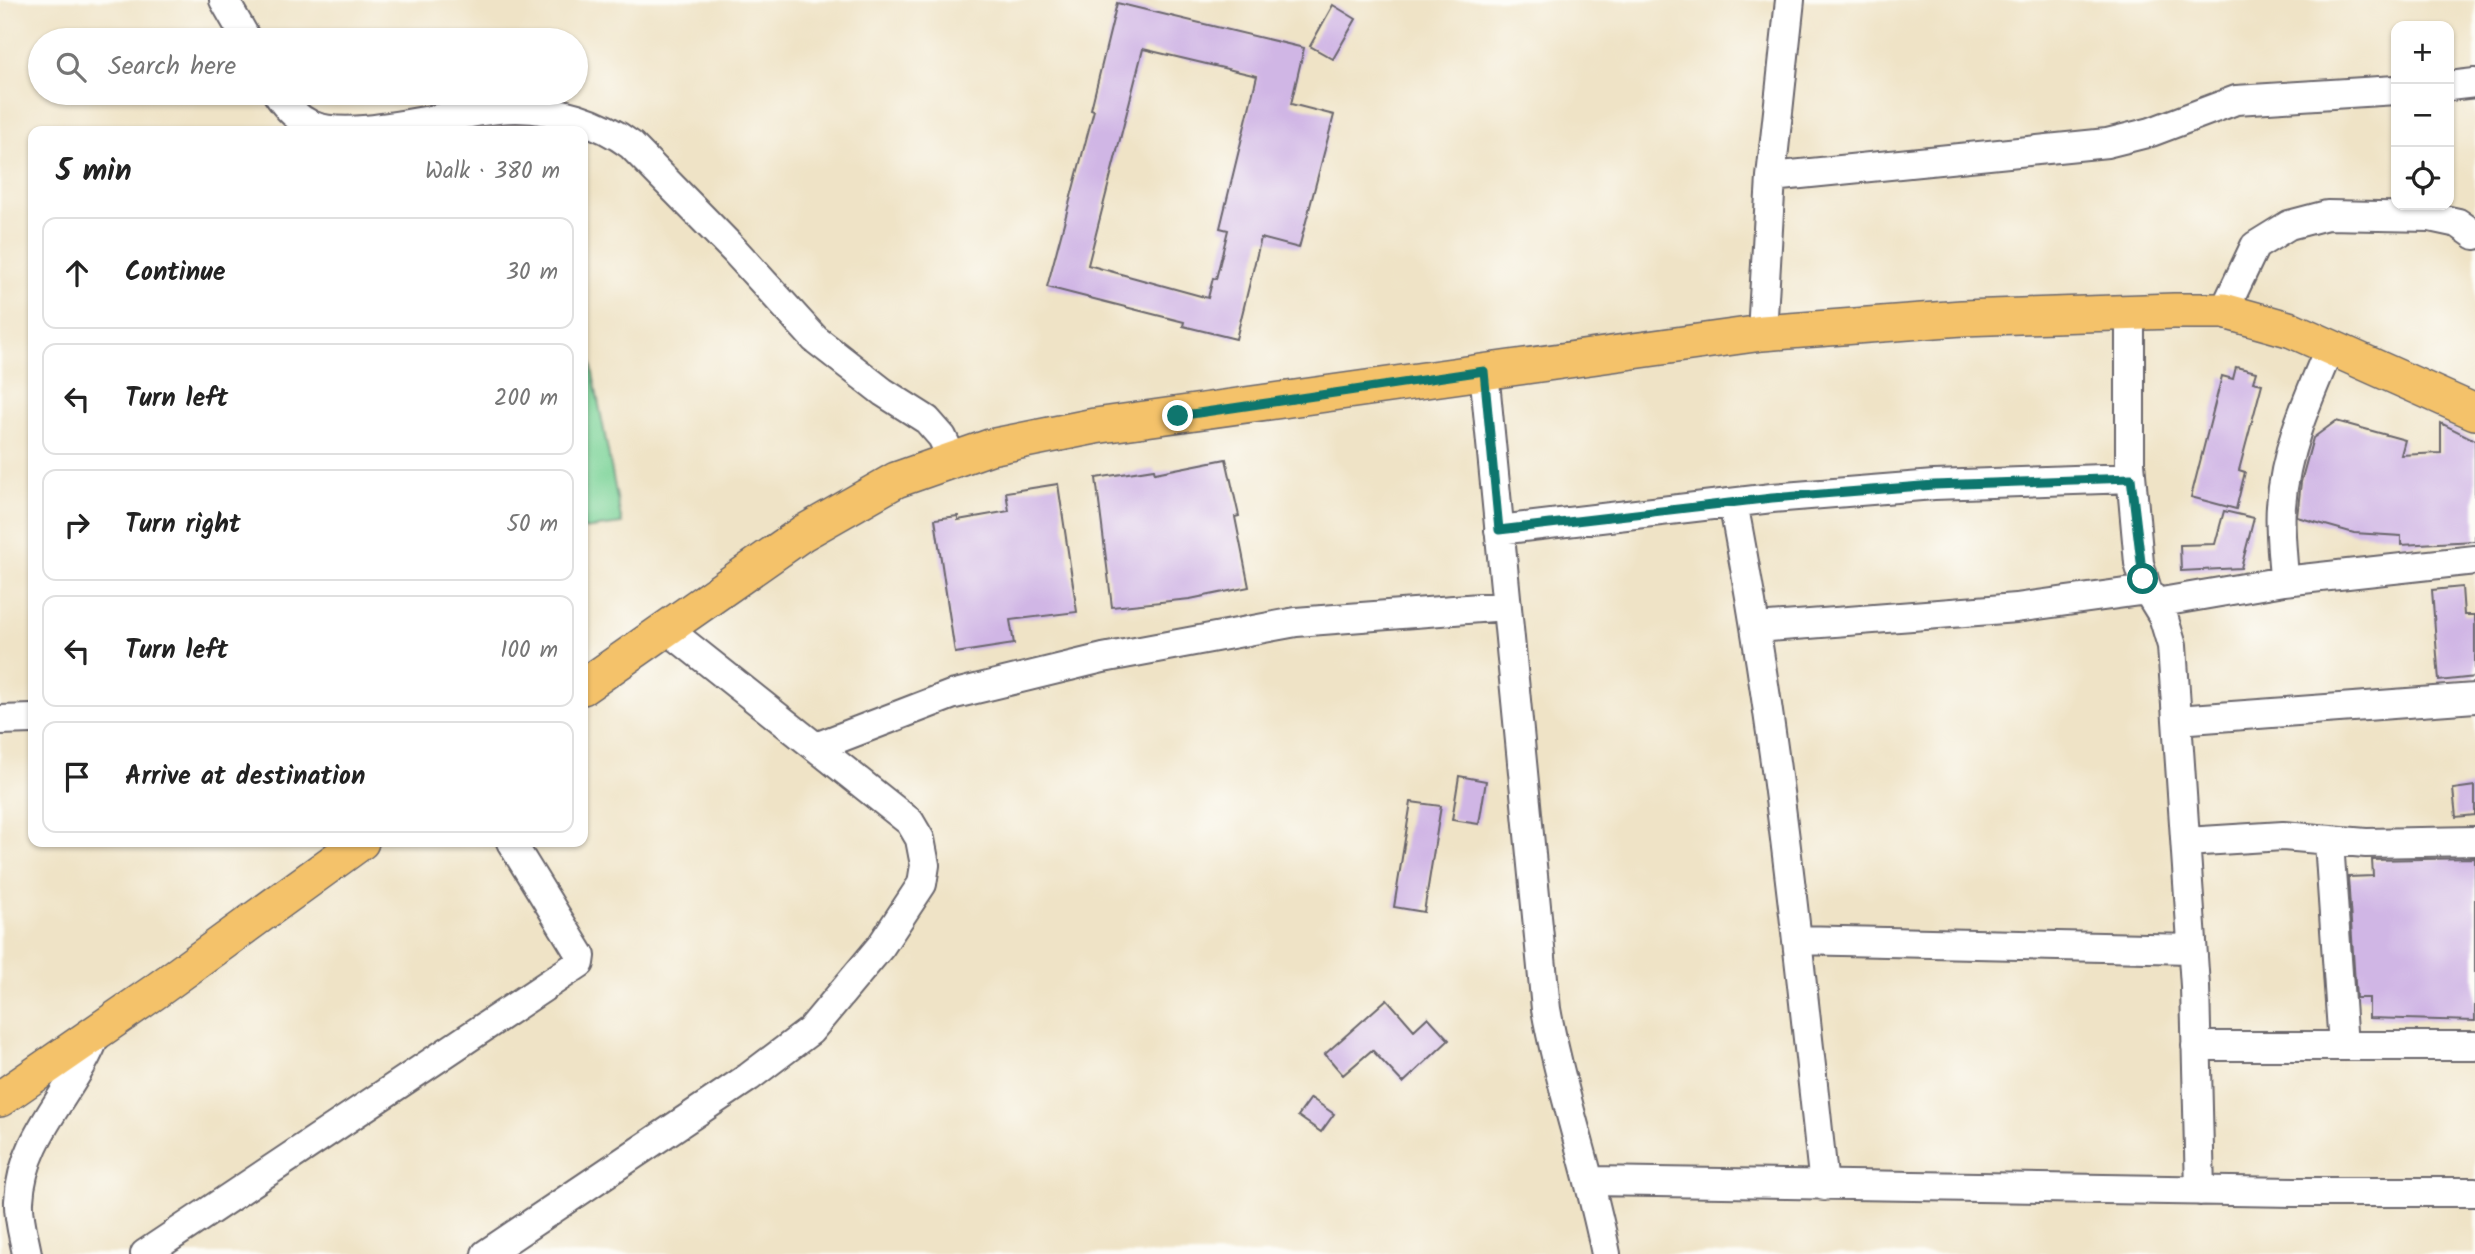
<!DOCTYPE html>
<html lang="en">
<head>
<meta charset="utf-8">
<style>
	:root { --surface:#fff; --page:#f2f2f2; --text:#222; --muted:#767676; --line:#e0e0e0 }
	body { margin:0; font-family:Kalam,sans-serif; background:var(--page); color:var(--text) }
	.controls { position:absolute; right:21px; top:21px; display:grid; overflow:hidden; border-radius:14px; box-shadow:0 2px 5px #0004 }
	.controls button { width:63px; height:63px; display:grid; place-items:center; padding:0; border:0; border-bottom:2px solid var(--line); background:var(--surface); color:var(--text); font:35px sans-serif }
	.stop { position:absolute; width:21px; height:21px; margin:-16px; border:5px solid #0f766e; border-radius:50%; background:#fff }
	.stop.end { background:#0f766e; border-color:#fff; box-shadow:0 2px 7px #0008 }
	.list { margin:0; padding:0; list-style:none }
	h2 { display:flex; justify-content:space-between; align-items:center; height:91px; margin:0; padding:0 28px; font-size:30px }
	h2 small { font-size:23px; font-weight:400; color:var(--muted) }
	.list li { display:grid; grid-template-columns:46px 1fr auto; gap:21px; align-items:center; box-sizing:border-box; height:112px; margin:0 14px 14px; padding:0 14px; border:2px solid var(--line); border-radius:14px }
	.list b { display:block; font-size:26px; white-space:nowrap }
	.list em { font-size:23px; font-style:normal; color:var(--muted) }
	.icon { flex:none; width:38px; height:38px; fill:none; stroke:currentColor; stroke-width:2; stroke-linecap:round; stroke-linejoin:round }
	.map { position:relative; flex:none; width:2475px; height:1254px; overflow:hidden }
	.search { position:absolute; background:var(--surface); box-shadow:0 2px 5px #0004; left:28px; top:28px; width:560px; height:77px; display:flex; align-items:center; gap:18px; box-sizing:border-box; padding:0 24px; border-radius:38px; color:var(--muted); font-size:26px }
	.panel { position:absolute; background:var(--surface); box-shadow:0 2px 5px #0004; left:28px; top:126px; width:560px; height:721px; border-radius:14px }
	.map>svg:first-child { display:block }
	.green { fill:#7cd398; stroke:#4f7a6a; stroke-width:2 }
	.building { fill:#d0b6e5; fill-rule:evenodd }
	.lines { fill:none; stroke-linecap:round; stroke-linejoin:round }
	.minor-casing { stroke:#6a666c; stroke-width:32 }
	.major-casing { stroke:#6a666c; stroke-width:38 }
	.minor { stroke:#fff; stroke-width:28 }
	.major { stroke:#f4c26a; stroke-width:35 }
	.route { stroke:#0f766e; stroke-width:9 }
</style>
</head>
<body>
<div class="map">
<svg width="2475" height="1254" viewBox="0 0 2475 1254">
	<rect width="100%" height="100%" fill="#fdfcf7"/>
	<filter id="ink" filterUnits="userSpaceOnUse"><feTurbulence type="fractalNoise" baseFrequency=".0143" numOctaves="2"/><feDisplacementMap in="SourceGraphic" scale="14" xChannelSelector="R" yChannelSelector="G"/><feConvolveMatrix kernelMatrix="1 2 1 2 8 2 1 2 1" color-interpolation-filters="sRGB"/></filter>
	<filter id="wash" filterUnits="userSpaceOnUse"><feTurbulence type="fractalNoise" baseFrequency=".00686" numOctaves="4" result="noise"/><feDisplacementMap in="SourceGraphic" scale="28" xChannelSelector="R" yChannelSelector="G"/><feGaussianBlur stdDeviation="1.57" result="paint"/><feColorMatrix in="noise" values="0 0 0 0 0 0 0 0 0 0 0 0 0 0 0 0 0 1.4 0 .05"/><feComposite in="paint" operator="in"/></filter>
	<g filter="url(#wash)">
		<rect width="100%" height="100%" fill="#efe3c6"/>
		<path class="green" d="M 583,322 L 622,524 L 583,529 Z"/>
		<g id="blocks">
			<path class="building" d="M 1117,3 L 1304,48 L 1291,104 L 1334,115 L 1299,248 L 1261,238 L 1236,339 L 1183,326 L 1184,322 L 1047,287 L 1094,110 L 1091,109 ZM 1143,49 L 1257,76 L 1220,228 L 1228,230 L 1216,279 L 1213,278 L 1208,298 L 1088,265 Z
				M 1333,5 L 1356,19 L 1333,59 L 1310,46 Z
				M 2236,367 L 2256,372 L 2253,382 L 2262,384 L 2239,470 L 2245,472 L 2236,509 L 2191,497 L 2222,376 L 2233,379 Z
				M 2336,421 L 2405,440 L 2401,455 L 2441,453 L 2441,423 L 2475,440 L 2475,541 L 2401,545 L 2401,536 L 2354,533 L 2297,517 L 2301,482 L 2313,438 Z
				M 1226,459 L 1239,516 L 1235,517 L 1249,587 L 1190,599 L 1112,607 L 1096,478 L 1154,469 L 1155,473 Z
				M 1058,484 L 1077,612 L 1010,620 L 1014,644 L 955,653 L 935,519 L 958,516 L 958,520 L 1009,511 L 1006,492 Z
				M 2224,511 L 2254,518 L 2241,568 L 2181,571 L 2180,545 L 2215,544 Z
				M 2462,587 L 2464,615 L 2475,615 L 2475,677 L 2439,681 L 2432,590 Z
				M 1459,776 L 1486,781 L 1479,824 L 1452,820 Z
				M 2475,786 L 2475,815 L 2456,817 L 2453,789 Z
				M 1411,802 L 1441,806 L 1424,912 L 1394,907 Z
				M 2475,858 L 2475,1021 L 2369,1018 L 2369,998 L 2356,998 L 2348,877 L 2373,876 L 2372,860 Z
				M 1387,999 L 1414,1030 L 1428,1017 L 1449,1040 L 1403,1083 L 1372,1050 L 1343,1075 L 1325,1054 Z
				M 1311,1098 L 1334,1114 L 1321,1132 L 1298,1116 Z"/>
		</g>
	</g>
	<g filter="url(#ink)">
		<use href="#blocks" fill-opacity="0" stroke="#6a666c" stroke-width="2"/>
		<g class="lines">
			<g class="minor-casing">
				<path id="minor" d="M 224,0 L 247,40
					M 2449,86 L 2475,83
					M 277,93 C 286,107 296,118 311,125 C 356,145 464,107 517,108 C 557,109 599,121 631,145 L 735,251 L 815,339 L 883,392 L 927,420 L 942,437 L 952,458
					M 1771,177 L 2107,143 L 2151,132 L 2236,100 L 2396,90
					M 2224,311 L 2255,246 L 2289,225 L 2327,215 L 2430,217 L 2458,223 L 2475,235
					M 2130,314 L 2130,463 L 2139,563 L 2147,590 L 2163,616 L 2172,646 L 2195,986 L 2200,1191
					M 1762,333 L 1771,177 L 1790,0
					M 1484,371 L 1546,1009 C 1561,1093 1590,1171 1606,1254
					M 1733,503 C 1777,729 1799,958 1824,1186
					M 1499,530 L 1772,498 L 1934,485 L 2131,478
					M 2284,581 C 2283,556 2279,530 2281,506 C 2285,449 2308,399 2330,347
					M 2156,603 L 2284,581 L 2475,560
					M 1756,628 L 2016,608 L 2147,590
					M 0,720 L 33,719
					M 2177,720 L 2475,698
					M 816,747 L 951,695 L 1103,658 L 1296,622 L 1506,606
					M 2186,842 L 2283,836 L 2366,843 L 2475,841
					M 2329,842 L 2343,1046
					M 1797,940 L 2192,949
					M 2196,1046 L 2475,1046
					M 1591,1181 L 2295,1192 L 2475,1192
					M 27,1254 C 24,1237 18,1218 19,1201 C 22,1134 75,1092 97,1032
					M 145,1254 L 580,963 L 581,956 L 511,842
					M 486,1254 L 749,1077 L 810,1031 L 881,946 L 922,884 L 925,865 L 920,839 L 910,822 L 667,629"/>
			</g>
			<g class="major-casing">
				<path id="major" d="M 583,687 L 803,533 L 896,480 L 990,447 L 1095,426 L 1762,333 L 1962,318 L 2174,311 L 2224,311 L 2292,330 L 2475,412
					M 0,1099 L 156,991 L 361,842"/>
			</g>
			<use href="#minor" class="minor"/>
			<use href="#major" class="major"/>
		</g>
	</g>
	<g class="lines" filter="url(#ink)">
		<path class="route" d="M 1178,416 L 1484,371 L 1499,530 L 1772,498 L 1934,485 L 2131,478 L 2143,579"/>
	</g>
</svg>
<div class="controls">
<button>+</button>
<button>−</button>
<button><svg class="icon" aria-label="locate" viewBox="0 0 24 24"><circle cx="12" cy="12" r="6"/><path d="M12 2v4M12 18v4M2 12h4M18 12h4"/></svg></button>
</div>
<div class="stop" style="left:2143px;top:579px"></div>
<div class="stop end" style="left:1178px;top:416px"></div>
<div class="search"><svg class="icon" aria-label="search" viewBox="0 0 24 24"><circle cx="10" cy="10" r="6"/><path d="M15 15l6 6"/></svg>Search here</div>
<section class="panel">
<h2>5 min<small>Walk · 380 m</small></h2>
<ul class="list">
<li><svg class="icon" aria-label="ahead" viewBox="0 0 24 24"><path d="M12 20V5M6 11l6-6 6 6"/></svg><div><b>Continue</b></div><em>30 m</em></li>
<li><svg class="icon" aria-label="left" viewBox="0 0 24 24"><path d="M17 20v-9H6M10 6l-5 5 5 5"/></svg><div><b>Turn left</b></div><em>200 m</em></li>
<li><svg class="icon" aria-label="right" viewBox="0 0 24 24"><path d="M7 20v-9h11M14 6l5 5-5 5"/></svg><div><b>Turn right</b></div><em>50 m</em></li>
<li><svg class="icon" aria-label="left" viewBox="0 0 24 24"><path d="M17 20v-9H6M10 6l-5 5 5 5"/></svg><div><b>Turn left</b></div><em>100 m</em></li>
<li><svg class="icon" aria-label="arrive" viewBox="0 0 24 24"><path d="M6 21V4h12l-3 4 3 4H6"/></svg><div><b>Arrive at destination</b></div></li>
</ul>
</section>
</div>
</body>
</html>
